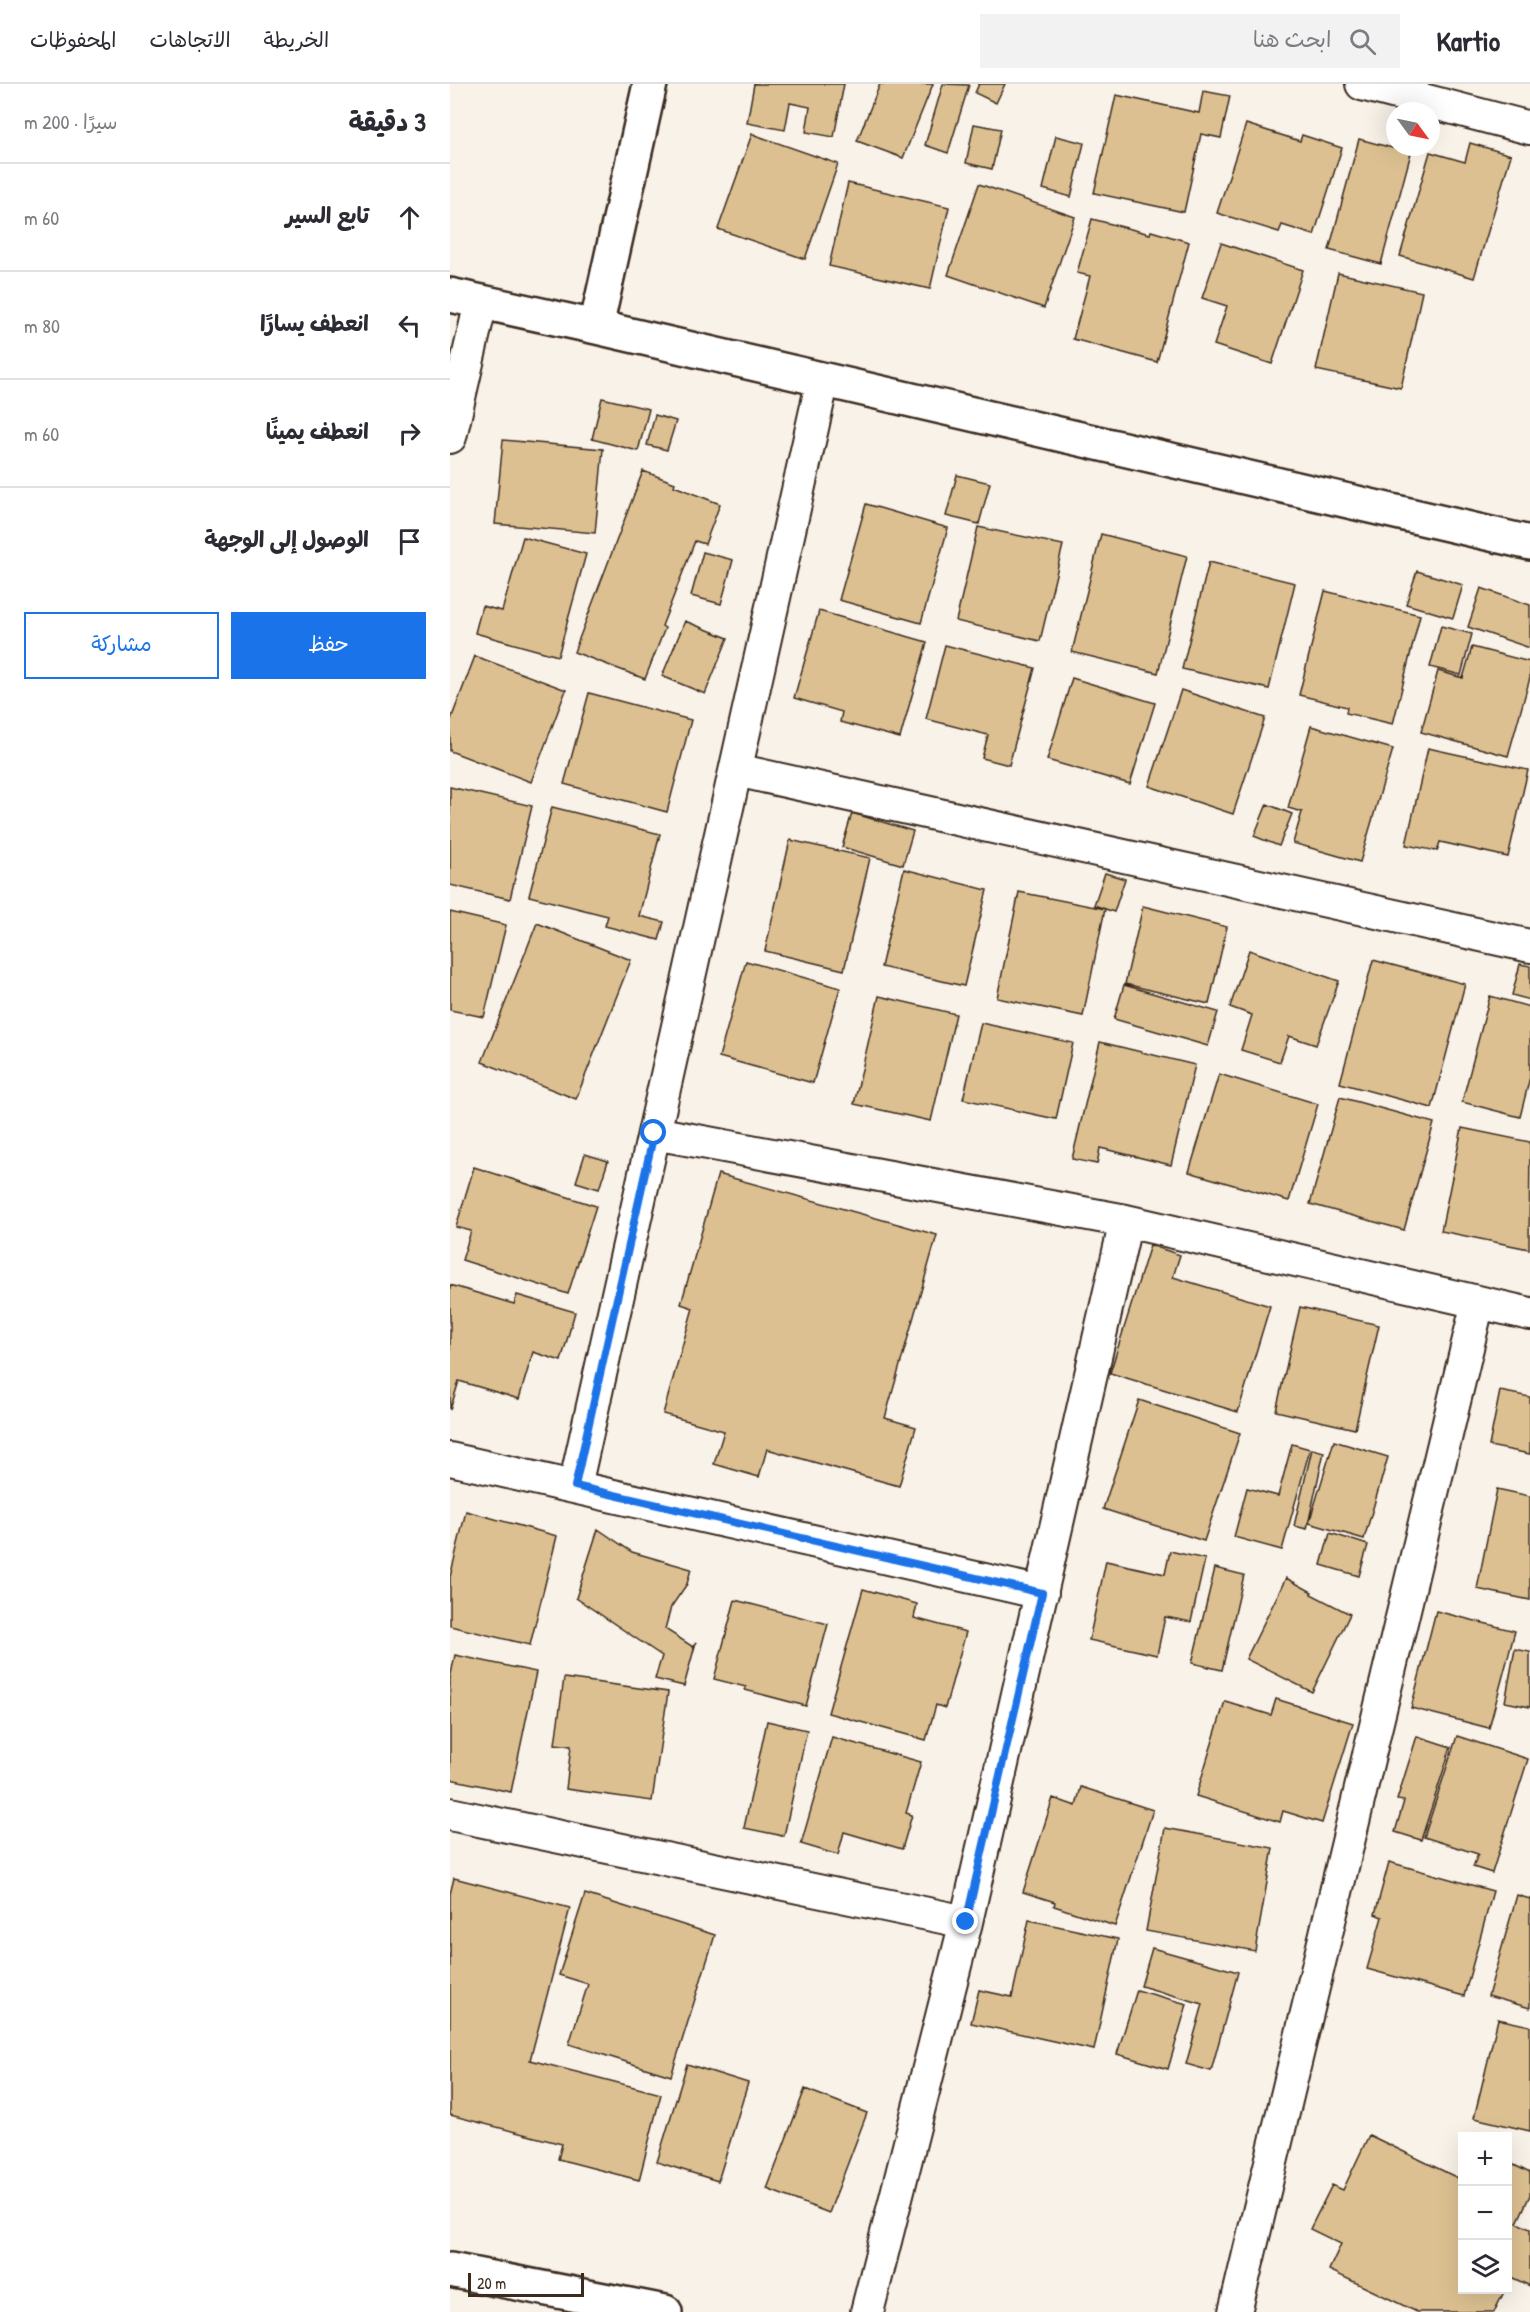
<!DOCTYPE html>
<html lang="ar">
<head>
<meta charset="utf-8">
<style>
	:root { --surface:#fff; --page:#f2f2f3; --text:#2b2b33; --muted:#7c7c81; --line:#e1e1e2; --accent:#1a73e8 }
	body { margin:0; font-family:"Patrick Hand","Playpen Sans Arabic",sans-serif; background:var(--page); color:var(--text); direction:rtl }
	.controls { position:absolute; right:18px; bottom:18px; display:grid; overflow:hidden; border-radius:0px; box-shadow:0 6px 24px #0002 }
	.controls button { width:54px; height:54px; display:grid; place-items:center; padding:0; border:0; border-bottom:2px solid var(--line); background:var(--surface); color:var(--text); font:30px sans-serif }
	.compass { position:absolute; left:936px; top:18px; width:54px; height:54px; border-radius:50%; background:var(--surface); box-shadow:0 6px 24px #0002; rotate:123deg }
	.scale { position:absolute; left:18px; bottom:15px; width:116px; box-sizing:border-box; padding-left:6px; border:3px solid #3b2a1e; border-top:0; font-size:16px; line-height:21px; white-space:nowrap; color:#3b2a1e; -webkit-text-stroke:4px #fff; paint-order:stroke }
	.stop { position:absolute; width:18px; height:18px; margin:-14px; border:4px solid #1a73e8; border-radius:50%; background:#fff }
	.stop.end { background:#1a73e8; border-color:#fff; box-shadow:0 2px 6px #0008 }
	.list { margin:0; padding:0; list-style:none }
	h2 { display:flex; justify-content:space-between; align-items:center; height:78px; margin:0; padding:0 24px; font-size:26px }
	h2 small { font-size:20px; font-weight:400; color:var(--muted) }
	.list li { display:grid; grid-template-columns:39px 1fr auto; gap:18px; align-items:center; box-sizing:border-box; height:108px; padding:0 24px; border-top:2px solid var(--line) }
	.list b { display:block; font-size:22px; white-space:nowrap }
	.list em { font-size:20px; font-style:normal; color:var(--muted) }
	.actions { display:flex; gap:12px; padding:18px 24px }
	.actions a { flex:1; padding:14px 0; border:2px solid var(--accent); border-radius:0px; text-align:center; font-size:21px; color:var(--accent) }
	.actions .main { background:var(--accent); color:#fff }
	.icon { flex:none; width:33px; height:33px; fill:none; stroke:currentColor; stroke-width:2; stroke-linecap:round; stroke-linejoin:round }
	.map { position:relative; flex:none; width:1080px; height:2228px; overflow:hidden; direction:ltr }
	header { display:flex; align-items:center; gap:36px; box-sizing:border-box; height:84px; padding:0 30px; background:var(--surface); border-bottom:2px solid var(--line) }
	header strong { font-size:28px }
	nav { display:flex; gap:33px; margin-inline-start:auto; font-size:21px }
	.search { width:420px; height:54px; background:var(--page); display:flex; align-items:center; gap:15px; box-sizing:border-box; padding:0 21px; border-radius:0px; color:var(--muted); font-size:22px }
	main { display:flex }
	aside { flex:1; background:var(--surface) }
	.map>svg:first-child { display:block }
	.building { fill:#dcc091; stroke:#3b2a1e; stroke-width:1.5 }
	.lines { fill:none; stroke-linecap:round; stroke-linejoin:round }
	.minor-casing { stroke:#3b2a1e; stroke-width:36 }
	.tertiary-casing { stroke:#3b2a1e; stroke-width:38 }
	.primary-casing { stroke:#3b2a1e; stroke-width:38 }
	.minor { stroke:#fff; stroke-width:32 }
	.tertiary { stroke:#fff; stroke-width:33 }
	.primary { stroke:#fff; stroke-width:33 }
	.route { stroke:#1a73e8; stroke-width:8 }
</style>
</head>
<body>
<header>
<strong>Kartio</strong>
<div class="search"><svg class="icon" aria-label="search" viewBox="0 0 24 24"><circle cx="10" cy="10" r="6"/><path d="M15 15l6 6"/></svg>ابحث هنا</div>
<nav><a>الخريطة</a><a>الاتجاهات</a><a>المحفوظات</a></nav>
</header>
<main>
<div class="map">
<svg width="1080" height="2228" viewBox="0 0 1080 2228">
	<rect width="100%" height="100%" fill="#f8f2e9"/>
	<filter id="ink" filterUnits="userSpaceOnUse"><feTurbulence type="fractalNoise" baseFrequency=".0167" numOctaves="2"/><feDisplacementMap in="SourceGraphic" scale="12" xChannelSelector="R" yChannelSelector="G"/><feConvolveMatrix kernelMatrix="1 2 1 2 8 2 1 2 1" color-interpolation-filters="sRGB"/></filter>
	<g filter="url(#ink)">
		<path class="building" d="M 304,0 L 394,0 L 384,53 L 356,48 L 360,23 L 340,19 L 335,46 L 297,39 Z
			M 430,0 L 483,0 L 453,74 L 407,57 Z
			M 493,0 L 519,1 L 498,69 L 475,61 Z
			M 529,0 L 555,0 L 546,19 L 525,9 Z
			M 753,7 L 780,12 L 771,54 L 751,50 L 734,128 L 644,109 L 666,11 L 749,29 Z
			M 524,40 L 551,45 L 542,85 L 516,79 Z
			M 796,40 L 850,57 L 852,51 L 892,64 L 864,151 L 832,141 L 829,148 L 767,129 Z
			M 302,50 L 388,80 L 355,175 L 268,145 Z
			M 606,52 L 634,59 L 621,113 L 593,105 Z
			M 909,55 L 961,69 L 931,180 L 879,166 Z
			M 1020,59 L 1061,71 L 1024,194 L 950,172 L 980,68 L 1015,78 Z
			M 398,99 L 499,123 L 480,205 L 379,182 Z
			M 529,100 L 625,133 L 594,224 L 498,191 Z
			M 642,135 L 700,150 L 701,147 L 739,158 L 707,278 L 623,255 L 640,192 L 627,189 Z
			M 771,159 L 853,186 L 822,280 L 764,261 L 777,222 L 752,214 Z
			M 888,189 L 972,208 L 951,304 L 866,286 Z
			M 152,314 L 199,325 L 188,367 L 142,355 Z
			M 205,331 L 226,337 L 217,366 L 197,361 Z
			M 53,356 L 153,365 L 145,449 L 45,440 Z
			M 193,387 L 225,399 L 224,402 L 270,420 L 255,460 L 245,457 L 212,542 L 215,544 L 195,595 L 124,568 Z
			M 507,391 L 540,399 L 529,440 L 496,432 Z
			M 416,420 L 498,444 L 471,539 L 389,516 Z
			M 528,443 L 613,461 L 590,557 L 506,537 Z
			M 651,450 L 737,472 L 708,589 L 622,568 Z
			M 73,453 L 136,470 L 108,572 L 25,549 L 32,522 L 52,527 Z
			M 253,468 L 283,476 L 271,520 L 241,512 Z
			M 759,478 L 845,499 L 819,605 L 732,585 Z
			M 967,487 L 1013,501 L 1003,534 L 956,520 Z
			M 1031,504 L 1080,521 L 1080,564 L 1018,543 Z
			M 875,507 L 970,531 L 943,640 L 896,629 L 897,623 L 849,611 Z
			M 369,527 L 477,558 L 450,654 L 390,638 L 392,628 L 344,614 Z
			M 235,537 L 278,554 L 255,610 L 212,592 Z
			M 991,542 L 1022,550 L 1011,591 L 980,583 Z
			M 495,561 L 585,584 L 559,681 L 532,674 L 538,651 L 476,635 Z
			M 1022,563 L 1080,578 L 1080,594 L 1058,672 L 971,648 L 988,587 L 1013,594 Z
			M 25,572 L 116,606 L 81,698 L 0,667 L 0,638 Z
			M 622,594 L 705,619 L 680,700 L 597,676 Z
			M 731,606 L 815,634 L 783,730 L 699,702 Z
			M 139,609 L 241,636 L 217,728 L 114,700 Z
			M 861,642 L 943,665 L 910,778 L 843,759 L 852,728 L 838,724 Z
			M 978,664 L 1078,686 L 1058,773 L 990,758 L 987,767 L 956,761 Z
			M 0,703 L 82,722 L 60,815 L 0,801 Z
			M 817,720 L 842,730 L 829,762 L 804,752 Z
			M 102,723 L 210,750 L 189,832 L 214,838 L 209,856 L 155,842 L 158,832 L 79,812 Z
			M 402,729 L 463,747 L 453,781 L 392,763 Z
			M 340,756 L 420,774 L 394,886 L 315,867 Z
			M 454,785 L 537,806 L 514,902 L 431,883 Z
			M 655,789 L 675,795 L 664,828 L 644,821 Z
			M 569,808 L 655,825 L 633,932 L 547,914 Z
			M 693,822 L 777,843 L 759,920 L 675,900 Z
			M 0,828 L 56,841 L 34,933 L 0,926 Z
			M 87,839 L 181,876 L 126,1015 L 32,978 Z
			M 799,866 L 889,897 L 866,961 L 839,952 L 830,978 L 791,966 L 802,931 L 780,923 Z
			M 923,876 L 1015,900 L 982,1024 L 890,999 Z
			M 296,877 L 390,904 L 363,999 L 269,973 Z
			M 1070,880 L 1080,882 L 1080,916 L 1062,911 Z
			M 674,901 L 768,928 L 758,962 L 664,935 Z
			M 429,912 L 506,930 L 481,1037 L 404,1020 Z
			M 1040,912 L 1080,923 L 1080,993 L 1070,1033 L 1012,1018 Z
			M 531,939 L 623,959 L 606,1035 L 513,1015 Z
			M 650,958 L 745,981 L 721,1081 L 650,1064 L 647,1080 L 622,1075 Z
			M 769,990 L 868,1020 L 839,1117 L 739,1088 Z
			M 890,1013 L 984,1039 L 954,1146 L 860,1120 Z
			M 1012,1044 L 1080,1058 L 1079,1165 L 991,1147 Z
			M 135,1070 L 158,1077 L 149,1105 L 126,1098 Z
			M 24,1083 L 146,1122 L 118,1210 L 12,1176 L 21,1147 L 6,1143 Z
			M 268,1090 L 487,1151 L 435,1334 L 466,1343 L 449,1402 L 317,1365 L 309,1393 L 264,1380 L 274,1347 L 213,1330 L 243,1224 L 231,1220 Z
			M 700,1161 L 730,1171 L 723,1193 L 820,1222 L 788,1328 L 660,1289 Z
			M 0,1201 L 64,1220 L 67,1211 L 125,1228 L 111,1277 L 83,1268 L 69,1315 L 9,1297 L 0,1326 Z
			M 850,1223 L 929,1241 L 905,1345 L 826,1327 Z
			M 1050,1307 L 1080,1313 L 1080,1370 L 1039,1362 Z
			M 689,1316 L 790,1349 L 754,1457 L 653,1425 Z
			M 884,1357 L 938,1373 L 914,1455 L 859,1439 Z
			M 842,1360 L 860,1365 L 832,1466 L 784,1453 L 797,1404 L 828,1412 Z
			M 862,1365 L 874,1368 L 857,1445 L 844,1442 Z
			M 1047,1405 L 1080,1412 L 1080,1516 L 1027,1505 Z
			M 16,1427 L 107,1452 L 80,1561 L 0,1542 L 0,1493 Z
			M 148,1445 L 182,1468 L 241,1485 L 237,1500 L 221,1523 L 215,1545 L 243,1563 L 246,1558 L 234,1602 L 205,1595 L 212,1572 L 126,1514 Z
			M 880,1449 L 918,1461 L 909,1492 L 871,1481 Z
			M 720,1467 L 755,1475 L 741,1538 L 715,1533 L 707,1571 L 639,1556 L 656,1477 L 715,1490 Z
			M 765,1484 L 794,1491 L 772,1586 L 742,1579 Z
			M 836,1494 L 862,1508 L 861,1510 L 900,1530 L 862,1608 L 796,1575 Z
			M 413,1505 L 467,1520 L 464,1534 L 516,1548 L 495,1624 L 486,1621 L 476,1656 L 378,1629 Z
			M 285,1516 L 378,1540 L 356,1622 L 295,1606 L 296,1603 L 264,1595 Z
			M 986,1527 L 1065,1547 L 1039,1644 L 961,1624 Z
			M 1065,1565 L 1080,1568 L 1080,1623 L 1055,1618 Z
			M 5,1571 L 86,1588 L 61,1708 L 0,1695 L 0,1595 Z
			M 114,1594 L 218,1608 L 202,1717 L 116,1705 L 121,1662 L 105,1660 Z
			M 826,1615 L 903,1639 L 872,1739 L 833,1727 L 830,1738 L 746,1712 L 775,1617 L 821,1631 Z
			M 317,1637 L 357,1646 L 334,1752 L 294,1744 Z
			M 967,1652 L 1001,1663 L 971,1756 L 945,1748 L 954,1717 L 947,1716 Z
			M 1007,1652 L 1078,1675 L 1042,1789 L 1023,1783 L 1028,1770 L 974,1753 Z
			M 382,1653 L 471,1678 L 456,1729 L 462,1731 L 452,1765 L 394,1748 L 388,1771 L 351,1760 Z
			M 631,1703 L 703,1726 L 665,1842 L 604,1822 L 605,1818 L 573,1808 L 603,1714 L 626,1722 Z
			M 715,1744 L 823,1764 L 805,1867 L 696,1847 Z
			M 939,1778 L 1043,1807 L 1014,1912 L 917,1885 L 932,1833 L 925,1830 Z
			M 4,1794 L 120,1824 L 80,1976 L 211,2010 L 189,2096 L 108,2075 L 112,2060 L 0,2031 L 0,1810 Z
			M 135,1810 L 265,1851 L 221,1992 L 119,1960 L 138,1900 L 109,1891 Z
			M 1067,1811 L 1080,1815 L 1080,1924 L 1038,1912 Z
			M 579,1836 L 668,1855 L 644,1966 L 521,1939 L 529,1906 L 562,1913 Z
			M 702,1864 L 788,1888 L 761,1987 L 736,1980 L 753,1920 L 691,1902 Z
			M 687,1906 L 737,1920 L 718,1985 L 667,1970 Z
			M 1048,1935 L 1080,1942 L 1080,2047 L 1024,2034 Z
			M 237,1980 L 298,1999 L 268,2097 L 207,2078 Z
			M 355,2005 L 417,2029 L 379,2129 L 317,2105 Z
			M 919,2051 L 1012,2096 L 1012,2206 L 1055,2206 L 1044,2228 L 967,2228 L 879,2186 L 891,2160 L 860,2145 L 882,2101 L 893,2106 Z
			M 1058,2078 L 1080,2089 L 1080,2111 L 1067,2139 L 1080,2145 L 1080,2202 L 1061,2193 L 1058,2200 Z"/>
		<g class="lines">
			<g class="minor-casing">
				<path id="minor" d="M 912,0 L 1080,44
					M 0,353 L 31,218
					M 286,686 L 1080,862
					M 204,1049 L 676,1137 L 1080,1230
					M 0,1375 L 592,1509
					M 125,1402 L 373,295
					M 0,1730 L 516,1838
					M 417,2228 L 516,1838 L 676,1137
					M 785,2228 L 1028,1218"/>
			</g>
			<g class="tertiary-casing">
				<path id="tertiary" d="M 0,211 L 146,243 L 1080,459
					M 146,243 L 200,0"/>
			</g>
			<g class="primary-casing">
				<path id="primary" d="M 0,2186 L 215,2228"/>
			</g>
			<use href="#minor" class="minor"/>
			<use href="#tertiary" class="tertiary"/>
			<use href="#primary" class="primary"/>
		</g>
	</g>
	<g class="lines" filter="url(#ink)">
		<path class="route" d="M 204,1049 L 125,1402 L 592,1509 L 516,1838"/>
	</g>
</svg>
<div class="controls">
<button>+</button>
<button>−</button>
<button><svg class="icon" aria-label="layers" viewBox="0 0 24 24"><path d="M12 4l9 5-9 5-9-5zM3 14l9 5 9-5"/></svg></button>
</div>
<svg class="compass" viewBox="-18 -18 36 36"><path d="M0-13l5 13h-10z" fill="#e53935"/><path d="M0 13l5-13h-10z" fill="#7c7c81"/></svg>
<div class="scale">20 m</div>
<div class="stop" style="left:204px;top:1049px"></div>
<div class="stop end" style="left:516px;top:1838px"></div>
</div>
<aside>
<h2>3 دقيقة<small>سيرًا · 200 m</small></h2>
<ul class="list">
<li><svg class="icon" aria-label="ahead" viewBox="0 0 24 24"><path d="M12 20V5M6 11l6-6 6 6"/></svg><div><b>تابع السير</b></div><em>60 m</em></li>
<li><svg class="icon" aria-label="left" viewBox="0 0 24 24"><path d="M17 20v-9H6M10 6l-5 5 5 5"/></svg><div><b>انعطف يسارًا</b></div><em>80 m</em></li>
<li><svg class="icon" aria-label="right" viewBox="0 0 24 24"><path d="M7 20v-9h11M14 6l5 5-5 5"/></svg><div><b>انعطف يمينًا</b></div><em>60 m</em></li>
<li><svg class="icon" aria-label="arrive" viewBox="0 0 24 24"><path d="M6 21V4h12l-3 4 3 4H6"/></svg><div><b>الوصول إلى الوجهة</b></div></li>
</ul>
<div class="actions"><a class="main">حفظ</a><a>مشاركة</a></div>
</aside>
</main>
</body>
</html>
